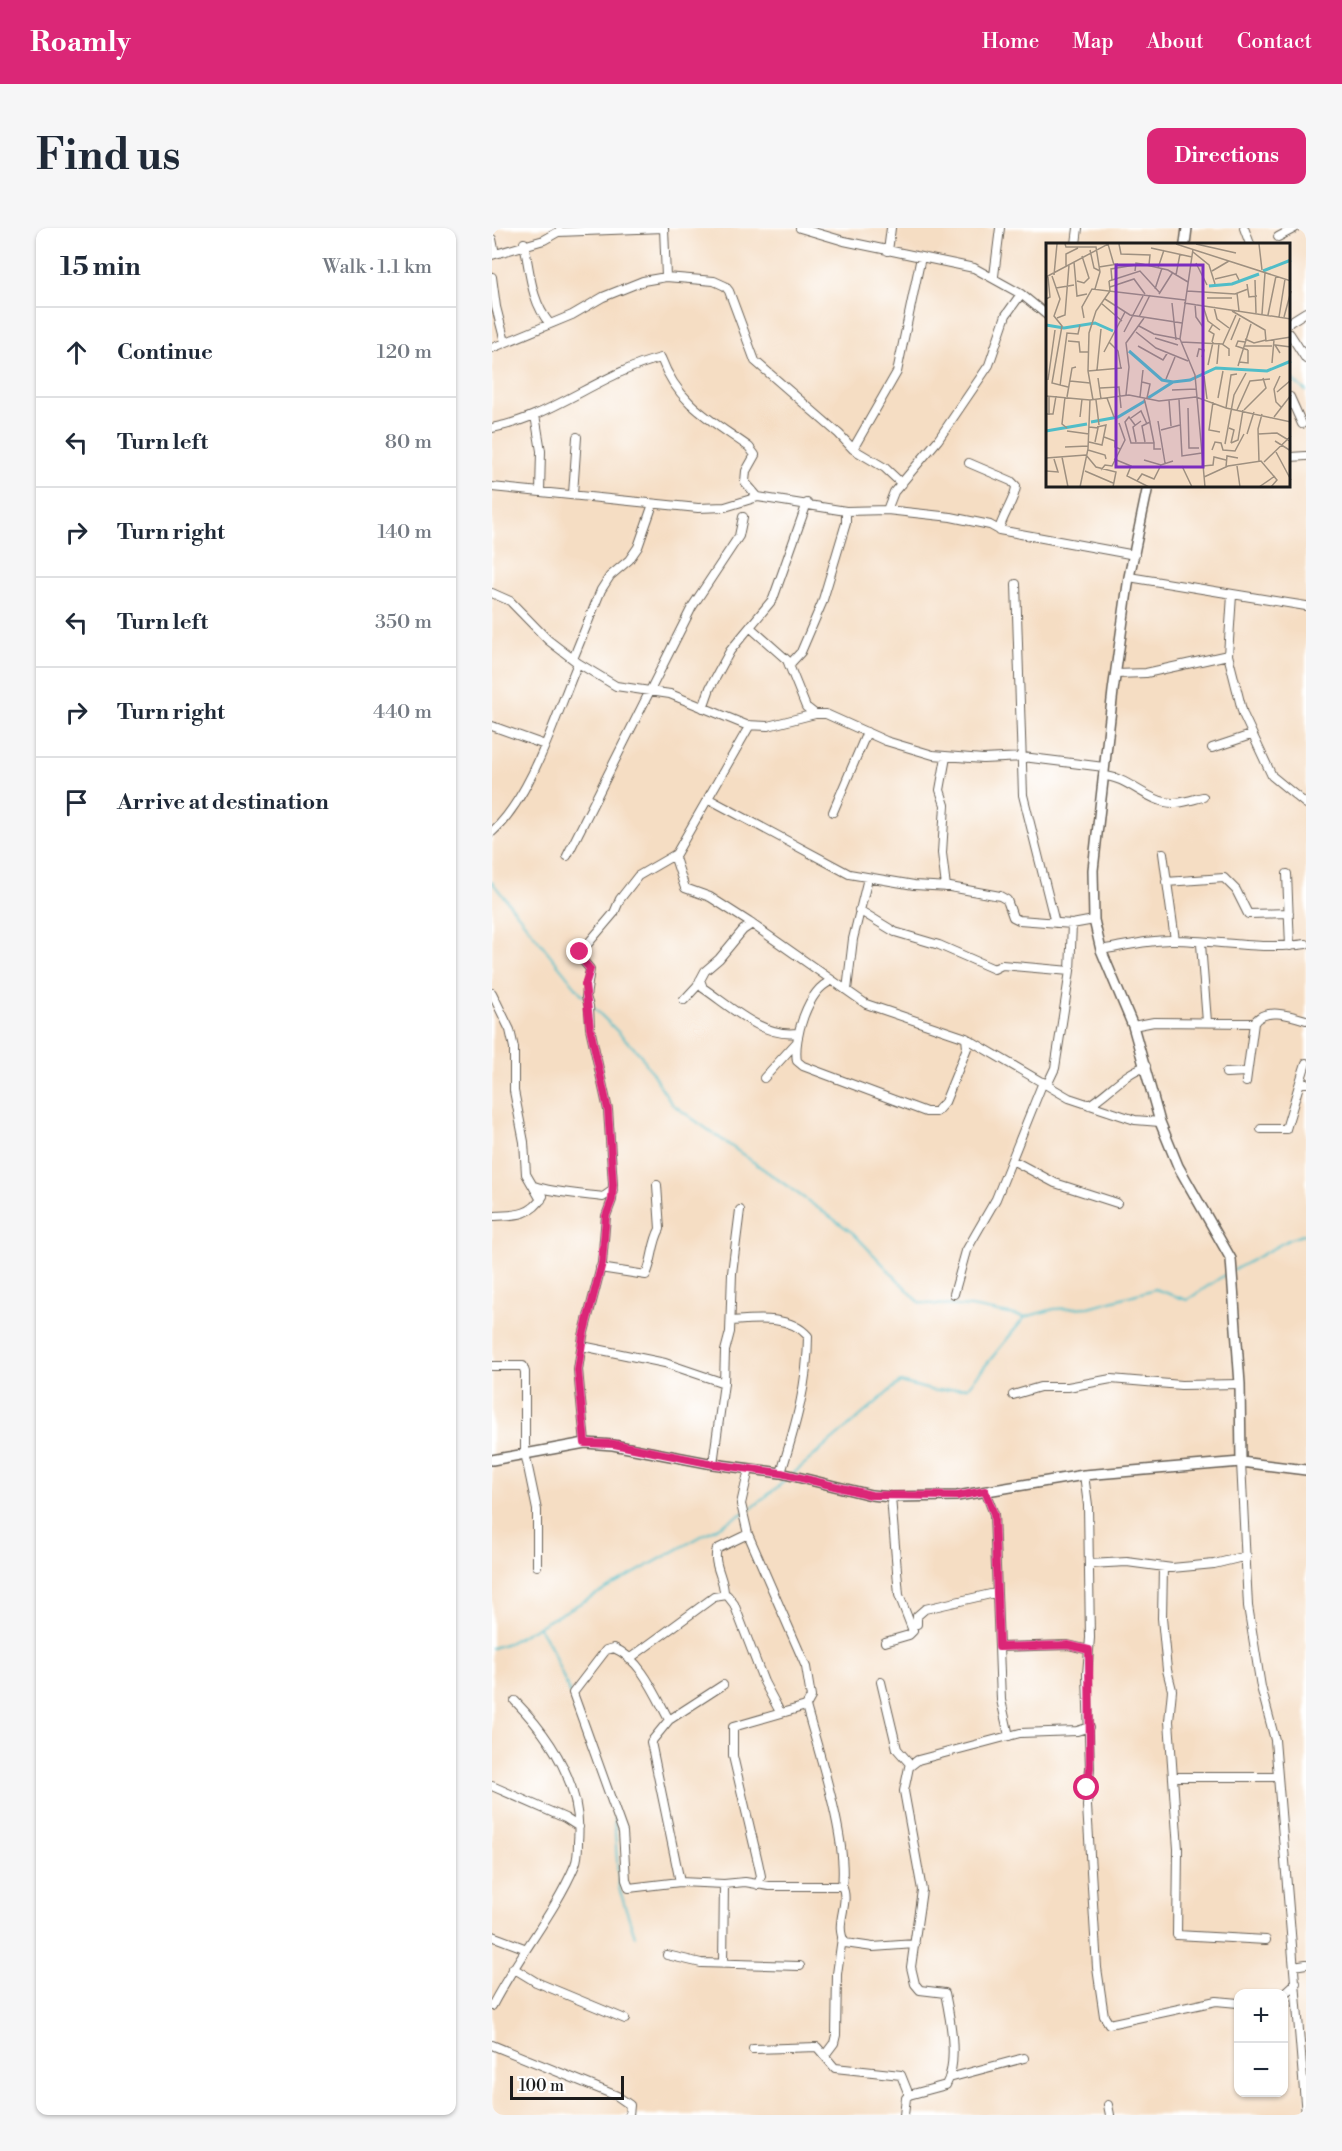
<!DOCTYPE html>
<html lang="en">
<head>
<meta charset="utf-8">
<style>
	:root { --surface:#fff; --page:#f6f6f7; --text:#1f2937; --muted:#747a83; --line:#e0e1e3; --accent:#db2777 }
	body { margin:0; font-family:"Libre Bodoni",serif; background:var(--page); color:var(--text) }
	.controls { position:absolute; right:18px; bottom:18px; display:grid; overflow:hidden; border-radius:12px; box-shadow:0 2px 4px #0004 }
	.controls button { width:54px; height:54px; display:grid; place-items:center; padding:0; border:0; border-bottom:2px solid var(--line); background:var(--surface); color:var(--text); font:30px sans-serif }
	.scale { position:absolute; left:18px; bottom:15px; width:114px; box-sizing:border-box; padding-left:6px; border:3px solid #1c1c1c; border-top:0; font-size:16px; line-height:21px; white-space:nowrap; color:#1c1c1c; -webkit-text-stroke:4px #fff; paint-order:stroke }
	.stop { position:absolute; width:18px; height:18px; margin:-14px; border:4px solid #db2777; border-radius:50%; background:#fff }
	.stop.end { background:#db2777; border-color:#fff; box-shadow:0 2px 6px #0008 }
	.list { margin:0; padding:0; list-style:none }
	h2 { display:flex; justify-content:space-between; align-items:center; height:78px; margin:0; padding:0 24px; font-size:26px }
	h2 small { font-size:20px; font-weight:400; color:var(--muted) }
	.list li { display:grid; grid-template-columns:39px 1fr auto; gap:18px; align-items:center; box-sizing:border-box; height:90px; padding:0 24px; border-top:2px solid var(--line) }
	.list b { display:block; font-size:22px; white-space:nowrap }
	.list em { font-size:20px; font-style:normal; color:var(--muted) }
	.icon { flex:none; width:33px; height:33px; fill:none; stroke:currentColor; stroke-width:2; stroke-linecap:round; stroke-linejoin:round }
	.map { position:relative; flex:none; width:814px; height:1887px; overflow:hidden; border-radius:12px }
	header { display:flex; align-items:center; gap:36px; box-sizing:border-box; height:84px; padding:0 30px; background:var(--accent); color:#fff }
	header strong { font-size:28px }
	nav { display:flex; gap:33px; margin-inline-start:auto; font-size:21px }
	.intro { display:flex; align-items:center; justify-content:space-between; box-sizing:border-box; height:144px; padding:0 36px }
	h1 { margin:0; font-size:42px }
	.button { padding:15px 27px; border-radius:12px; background:var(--accent); color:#fff; font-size:21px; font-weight:700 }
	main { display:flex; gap:36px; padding:0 36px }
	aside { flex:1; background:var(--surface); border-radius:12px; box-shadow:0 2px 4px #0004 }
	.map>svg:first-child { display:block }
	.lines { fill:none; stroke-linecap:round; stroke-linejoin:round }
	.stream { stroke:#50bdc8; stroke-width:2 }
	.minor-casing { stroke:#686056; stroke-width:10 }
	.tertiary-casing { stroke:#686056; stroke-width:12 }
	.minor { stroke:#fff; stroke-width:8 }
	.tertiary { stroke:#fff; stroke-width:9 }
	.route { stroke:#db2777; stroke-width:8 }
	.inset-river { fill:none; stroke:#50bdc8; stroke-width:3 }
	.inset-road { fill:none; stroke:#9e9080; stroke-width:1.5 }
	.view { fill:#7b2cbf; fill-opacity:0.15; stroke:#7b2cbf; stroke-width:3 }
	.inset-edge { fill:none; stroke:#1c1c1c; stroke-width:3 }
</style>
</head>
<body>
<header>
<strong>Roamly</strong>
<nav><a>Home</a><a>Map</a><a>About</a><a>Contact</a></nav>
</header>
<div class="intro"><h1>Find us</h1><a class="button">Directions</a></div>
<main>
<aside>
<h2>15 min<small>Walk · 1.1 km</small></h2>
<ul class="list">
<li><svg class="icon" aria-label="ahead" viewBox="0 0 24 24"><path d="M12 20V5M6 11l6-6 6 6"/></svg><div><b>Continue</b></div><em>120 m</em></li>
<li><svg class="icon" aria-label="left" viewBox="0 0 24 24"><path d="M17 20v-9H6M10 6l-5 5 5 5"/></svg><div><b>Turn left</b></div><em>80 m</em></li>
<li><svg class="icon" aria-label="right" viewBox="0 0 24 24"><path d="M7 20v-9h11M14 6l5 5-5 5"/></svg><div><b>Turn right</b></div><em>140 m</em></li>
<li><svg class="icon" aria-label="left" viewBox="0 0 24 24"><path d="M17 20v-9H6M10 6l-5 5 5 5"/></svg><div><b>Turn left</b></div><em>350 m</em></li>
<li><svg class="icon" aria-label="right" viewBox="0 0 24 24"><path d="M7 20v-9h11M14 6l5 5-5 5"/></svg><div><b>Turn right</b></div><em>440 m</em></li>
<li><svg class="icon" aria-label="arrive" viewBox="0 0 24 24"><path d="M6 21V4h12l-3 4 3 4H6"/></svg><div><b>Arrive at destination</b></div></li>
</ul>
</aside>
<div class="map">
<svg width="814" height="1887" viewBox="0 0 814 1887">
	<rect width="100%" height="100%" fill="#fff"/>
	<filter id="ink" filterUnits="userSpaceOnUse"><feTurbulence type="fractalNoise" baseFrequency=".0167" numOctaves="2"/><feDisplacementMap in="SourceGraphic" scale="12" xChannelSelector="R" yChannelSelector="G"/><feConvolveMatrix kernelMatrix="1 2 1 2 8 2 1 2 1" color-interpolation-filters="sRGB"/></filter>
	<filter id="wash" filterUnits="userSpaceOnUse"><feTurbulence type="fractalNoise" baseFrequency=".008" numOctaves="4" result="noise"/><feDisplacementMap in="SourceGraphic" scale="24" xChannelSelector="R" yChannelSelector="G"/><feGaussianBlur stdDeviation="1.35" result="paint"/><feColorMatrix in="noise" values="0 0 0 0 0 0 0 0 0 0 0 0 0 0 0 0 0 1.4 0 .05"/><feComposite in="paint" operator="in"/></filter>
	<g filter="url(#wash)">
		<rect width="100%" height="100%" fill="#f5ddc3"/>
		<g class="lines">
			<path class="stream" d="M 798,150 L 814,163
				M 0,654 L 91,768
				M 101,779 L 148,826 L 180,876 L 361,1005 L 428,1075 L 479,1079 L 533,1089 L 562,1081 L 597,1079 L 663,1061 L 695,1072 L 737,1044
				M 742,1042 L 798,1011 L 814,1006
				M 302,1245 L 408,1154 L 442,1163 L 476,1159 L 533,1089
				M 46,1398 L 58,1417 L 78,1466
				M 0,1420 L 16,1415 L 260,1280 L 295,1251
				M 122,1590 L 127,1660 L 143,1708"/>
		</g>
	</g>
	<g filter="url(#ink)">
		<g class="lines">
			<g class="minor-casing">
				<path id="minor" d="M 172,0 L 174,49
					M 308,0 L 352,13 L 482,40 L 529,66 L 556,88
					M 752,0 L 758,16
					M 786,9 L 803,0
					M 0,11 L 3,26
					M 32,15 C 38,44 39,74 58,96
					M 584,16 L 586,0
					M 396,23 L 399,0
					M 0,27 L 52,12 L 66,4 L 172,0
					M 502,48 L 508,0
					M 0,49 L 4,79 L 13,114
					M 798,94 L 814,84
					M 798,106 L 814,131
					M 0,120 L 80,87 L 111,69 L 151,53 L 174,49 L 222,53 L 233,58 L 237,63 L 263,133 L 347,206 L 361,221 L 393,240 L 410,256
					M 798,169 L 810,196
					M 43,187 L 49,223 L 48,264
					M 0,200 C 61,189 110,144 169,130 C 186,176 219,192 257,219 L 263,227 L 254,243 L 253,254 L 266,269
					M 361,221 L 405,144 L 429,29
					M 798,229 L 814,228
					M 477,235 L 519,253 L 524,258 C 524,269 510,289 507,302
					M 0,259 L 206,280 L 233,279 L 266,269 L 354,283 L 395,282 L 459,289 L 498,297 L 507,302 L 643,327
					M 81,266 L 85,209
					M 395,282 L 402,264 L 446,212 L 497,137 L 514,87 L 529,66
					M 637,349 L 814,378
					M 524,356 L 531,567 L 563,695
					M 0,365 L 18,373 L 56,412 L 86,435 L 124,458 L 178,466 L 254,497 L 276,498 L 323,486 L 334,486 L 394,513 L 441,527 L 491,531 L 531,529 L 612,539
					M 740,367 L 736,427 L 751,486 L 780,548 L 814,576
					M 259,400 L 295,432 L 314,479 L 323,486
					M 81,431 L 109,362 L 118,348 L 137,332 L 146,319 L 161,276
					M 297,437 L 309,424 L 330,375 L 354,295 L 354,283
					M 624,446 L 654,445 L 736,427
					M 211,480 L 218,460 L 238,423 L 281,371 L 315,275
					M 0,498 L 53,517
					M 720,520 L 759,507
					M 454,529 L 448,562 L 453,577 L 450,625 L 454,659
					M 611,548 C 633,548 652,570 673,574 C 686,577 698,572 711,569
					M 217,571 L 357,646 L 422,657 L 458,659 L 508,668 L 515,672 L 521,689 L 527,692 L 580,696 L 602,692
					M 341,584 L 375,504
					M 0,604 C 41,567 64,486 86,435
					M 671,625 L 683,712
					M 182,627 L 193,660 L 218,669 L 257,694 L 374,776 L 474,810 L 577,870 L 643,892 L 668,894
					M 75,628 L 200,379 L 247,308 L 251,289
					M 795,646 L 798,718
					M 674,654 L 732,650 L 744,662 L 756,686 L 797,685
					M 367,682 L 403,704 L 447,717 L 502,741 L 510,737 L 578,743
					M 709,716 L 715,794
					M 609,722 C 633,718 659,711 683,712 C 727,713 770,722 814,716
					M 208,752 L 211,760 C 238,778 271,810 305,805
					M 339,753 C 316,762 301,810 305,833 L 311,838 L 434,884 L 444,884 L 453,874 L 475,820 L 474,810
					M 355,762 L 361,711 L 376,650
					M 0,765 L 18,802 L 22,820 L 22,863 L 32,914 L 34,946 L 49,972
					M 192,772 L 205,758 L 213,743 L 227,731 L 251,702 L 260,696
					M 641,798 L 662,794 L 762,795
					M 734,845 L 754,844
					M 272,850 L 304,815
					M 754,854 L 762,795 C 772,779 798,787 814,792
					M 808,854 L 814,835
					M 555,857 L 563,840 L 578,743 L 580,696
					M 597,877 C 617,865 632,845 654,838
					M 769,901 L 794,901 L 808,854 L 814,855
					M 520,932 L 563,955 L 625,975
					M 42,958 C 62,965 90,966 111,969 L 121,962
					M 0,988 C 21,987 39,989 51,968
					M 108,1040 L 154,1047 C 161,1032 160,1015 168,1001 L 165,957
					M 462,1066 L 474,1023 L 504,971 L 551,854
					M 239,1093 C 264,1091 298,1087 316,1108 C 316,1156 303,1199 289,1245
					M 90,1118 L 173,1135 L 232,1155
					M 0,1138 L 31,1138 L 33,1144 L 33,1225 L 45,1282 L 45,1338
					M 521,1167 L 548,1159 L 576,1159 L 619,1151 L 689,1157 L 748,1156
					M 93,1215 L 86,1142 L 91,1108 L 110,1035 L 114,988 L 120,972 L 121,956 L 116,882 L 98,800 L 97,778 L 94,769 L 98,741 L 88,729 L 88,725 L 122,685 L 128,671 L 146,648 L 184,626 L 258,497
					M 749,1234 L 756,1378 L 769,1459 L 783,1512 L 814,1887
					M 221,1236 L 232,1155 L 233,1123 L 238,1104 L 240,1045 L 248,982
					M 257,1241 L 249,1276 L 256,1306 L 314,1439 L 319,1469 L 314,1478 L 241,1499 L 241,1528 L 266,1634 L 269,1648 L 266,1657
					M 592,1247 L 596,1277 L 598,1410 L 595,1446 L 598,1540 L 595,1578 L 605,1740 L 612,1788 L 617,1796 L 724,1773 L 746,1775
					M 493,1263 L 502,1286 L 509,1472 L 517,1508
					M 597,1336 L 635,1334 L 680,1340 L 722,1336 L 755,1328
					M 671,1339 L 670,1390 L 675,1442 L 680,1462 L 677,1493 L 686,1621 L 685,1707 L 774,1712
					M 232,1367 C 233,1351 220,1336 225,1321 L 256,1306
					M 419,1397 L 425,1396 L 425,1388 L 433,1381 L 503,1365
					M 393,1414 L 417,1407 L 421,1403 L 407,1367 L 399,1269
					M 507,1419 L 576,1417 L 597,1422
					M 137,1431 L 222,1369 L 235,1367 L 242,1376 L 272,1454 L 288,1484
					M 389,1454 L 405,1521 L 419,1537
					M 314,1478 C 327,1526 356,1612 350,1658
					M 177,1492 C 164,1468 149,1431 122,1420 L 114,1422 L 81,1465 L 131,1604 L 134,1652 L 137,1660 L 188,1654 L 232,1656 L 253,1654 L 277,1658 L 350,1658 C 359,1675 341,1696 353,1715 L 381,1719 L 423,1716
					M 681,1549 L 786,1549
					M 0,1558 L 73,1590 L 87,1599
					M 188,1654 L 159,1514 L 177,1492 L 231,1457
					M 0,1708 L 32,1720
					M 175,1727 L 209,1735 L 308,1738
					M 231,1736 L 232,1656
					M 802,1738 L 814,1736
					M 21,1740 L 44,1754 L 133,1791
					M 792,1766 L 804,1755
					M 0,1778 C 24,1731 64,1683 83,1637 C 86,1630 86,1622 86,1614 C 91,1559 60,1511 23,1473
					M 0,1817 L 125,1868 L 138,1877 L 137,1887
					M 261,1821 L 325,1819 L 343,1840 L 409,1847 L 417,1867 L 414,1870 L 412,1887
					M 333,1827 L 342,1815 L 344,1807 L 345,1746 L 350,1710
					M 457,1850 L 532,1830
					M 417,1867 L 454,1857 C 467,1834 458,1789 453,1765 L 428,1762 L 423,1756 L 419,1739 L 430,1662 L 412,1563 L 417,1539 L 426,1532 L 528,1505 L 585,1503 L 598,1499
					M 616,1877 L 618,1887"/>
			</g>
			<g class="tertiary-casing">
				<path id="tertiary" d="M 693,16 L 695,0
					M 656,258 L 637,349 L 621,463 L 601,642 L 602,692 L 609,722 L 641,798 L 668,894 L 686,938 L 739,1031 L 748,1156 L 749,1234
					M 0,1232 L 93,1215 L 121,1217 L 221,1236 L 289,1245 L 379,1267 L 399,1269 L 465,1268 L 592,1247 L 749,1234 L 814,1242"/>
			</g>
			<use href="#minor" class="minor"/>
			<use href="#tertiary" class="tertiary"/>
		</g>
	</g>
	<g class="lines" filter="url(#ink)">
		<path class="route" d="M 88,724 L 88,729 L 98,741 L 93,757 L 98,800 L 116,882 L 121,956 L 120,972 L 114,988 L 110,1035 L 91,1108 L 86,1142 L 93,1215 L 122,1216 L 221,1236 L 289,1245 L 379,1267 L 465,1268 L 493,1263 L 502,1286 L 507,1419 L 576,1417 L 597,1422 L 598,1540 L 595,1560"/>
	</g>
	<g transform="translate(554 15)">
		<rect width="244" height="244" fill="#f5ddc3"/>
		<path class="inset-river" d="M 217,28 L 245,17M 163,43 L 186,41 L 213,31M 0,82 L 18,85 L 49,80 L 67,88M 83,108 L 116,137 L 127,139 L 144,137 L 170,125 L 221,128 L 245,118M 102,155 L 127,139M 45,179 L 72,174 L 99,158M 0,188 L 41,181"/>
		<path class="inset-road" d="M 19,1 L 20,4 L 50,4 L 54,29 L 49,46M 73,1 L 75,11 L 104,12 L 103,22M 130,1 L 245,38M 150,1 L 190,10M 213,1 L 216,27M 105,5 L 146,14M 147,6 L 134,96 L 149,132 L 159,244M 44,7 L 48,25 L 54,28M 147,9 L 163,22 L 169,41M 28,19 L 31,53 L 41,51M 150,20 L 161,42M 20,24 L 20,11 L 32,5M 53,24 L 72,21M 112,25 L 118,7M 89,28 L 90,20 L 96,21 L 122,27 L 142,39M 166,28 L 183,18M 8,32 L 11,1M 130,32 L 134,11M 6,33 L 14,56 L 8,73 L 16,83 L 6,140 L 22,144M 0,34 L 62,1 L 68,22M 169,36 L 190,31 L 193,37M 66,37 L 65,26 L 89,22M 209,37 L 210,70M 31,38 L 38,40 L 43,35 L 36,13M 63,38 L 94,28 L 114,50M 201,41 L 203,54 L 211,53M 64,44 L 88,36 L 99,51M 10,45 L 28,42M 109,46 L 116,25M 141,48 L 189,51 L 202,46M 191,50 L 193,68M 113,51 L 127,29M 161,55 L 186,55M 0,56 L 4,54 L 2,34M 59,56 L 84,72 L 136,80M 55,60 L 76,78M 126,60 L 130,97M 138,60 L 245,76M 149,61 L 150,74 L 157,84M 157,63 L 162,78 L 174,87M 168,64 L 171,76 L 183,85M 186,68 L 219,87 L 220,98 L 245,94M 216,71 L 219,30M 222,72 L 230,33M 93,74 L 104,52M 233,74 L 239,36M 238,74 L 245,48M 11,75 L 19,72 L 23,22M 38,75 L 36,64 L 46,46 L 139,57M 93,83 L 108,91 L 134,96M 78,89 L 97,53M 90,89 L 110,105 L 142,118M 109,95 L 132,102M 199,96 L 208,100 L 220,97M 185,97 L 194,75M 22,98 L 33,99 L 34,109 L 42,109M 63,99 L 72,108 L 75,126M 135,99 L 176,101 L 183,106 L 183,113M 166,99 L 168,91 L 163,88 L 167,81M 199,99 L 192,98 L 190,103 L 202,107M 177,101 L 190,72M 92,103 L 117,117 L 122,109M 198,103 L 226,103M 58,109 L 79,69M 234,110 L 229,102 L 245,104M 151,114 L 153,106 L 158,107 L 156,114M 193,119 L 202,120 L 202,107M 226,120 L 228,97M 171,121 L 173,100M 162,122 L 167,99M 192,123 L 205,81M 51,127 L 55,86M 42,128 L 76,125M 158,133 L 161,156M 234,133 L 228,146 L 230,159 L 235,164M 52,135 L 55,156M 120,136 L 129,114M 2,137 L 9,87M 24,138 L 44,140M 96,139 L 104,141 L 101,155M 14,143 L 21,90 L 32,91 L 34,82M 54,145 L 73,144 L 75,165M 126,147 L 150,146M 231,149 L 245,137M 80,152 L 83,124 L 80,100 L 98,75M 0,153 L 44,157 L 83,152 L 113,158 L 150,154 L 180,165 L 245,179M 3,153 L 3,172M 19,154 L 16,181 L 21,185M 21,154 L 26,125 L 30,124M 94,154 L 97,127M 61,155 L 68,174M 98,155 L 104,179 L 96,183 L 99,199M 172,155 L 177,128M 133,156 L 136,213 L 156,210M 47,157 L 42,128 L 43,90 L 50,68 L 64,48 L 63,38M 50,157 L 53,182M 123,157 L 125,183M 167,159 L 163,187 L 174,189M 142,165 L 143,205 L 153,205M 180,165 L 185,132 L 191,131M 191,167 L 204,138 L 224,136M 198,167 L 220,145 L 217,135M 0,171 L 7,171 L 10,153M 34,174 L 36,156M 228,174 L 245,152M 85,175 L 95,168 L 101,181M 112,178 L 119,220M 104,180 L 108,200M 89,182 L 83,174 L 79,179 L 85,200 L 108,200 L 108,206 L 115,206M 43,184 L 52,185 L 49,199M 183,185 L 188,187 L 185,200M 115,187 L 134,182M 21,188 L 43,191M 201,191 L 208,169M 212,191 L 231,190 L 244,198M 58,194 L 69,198 L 69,204 L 74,206M 229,198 L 245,208M 43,199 L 56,202 L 60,182 L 51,184M 90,199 L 87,184 L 95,178M 185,200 L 192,197 L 197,167M 179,201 L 188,152 L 200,130M 19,204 L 42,203M 42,207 L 59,212 L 60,216M 166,207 L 169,199 L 175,200 L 177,207 L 189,208 L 198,191M 230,209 L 245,237M 40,212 L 50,224 L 70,229 L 67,244M 16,214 L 22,244M 0,215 L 40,212M 68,216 L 85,223 L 81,233 L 103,244M 98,217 L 115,222 L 127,218M 213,218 L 212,186 L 216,171M 218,219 L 245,193M 136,223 L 146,244M 157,223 L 167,222 L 168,214 L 180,217M 191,223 L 194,244M 180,224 L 181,213 L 192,215M 55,227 L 59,222 L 66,223 L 79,197 L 73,180M 0,228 L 12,229 L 8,216M 39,228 L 67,240M 158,234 L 182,223 L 215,218 L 231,237 L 225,244M 91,238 L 96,231 L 108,236 L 115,222M 34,244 L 42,206 L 44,157M 213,244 L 229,233"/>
		<path class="view" d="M 70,22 L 157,22 L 157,224 L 70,224 Z"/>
		<rect width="244" height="244" class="inset-edge"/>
	</g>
</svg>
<div class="controls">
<button>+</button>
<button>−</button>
</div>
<div class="scale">100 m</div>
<div class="stop" style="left:595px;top:1560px"></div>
<div class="stop end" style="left:88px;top:724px"></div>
</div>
</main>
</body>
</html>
